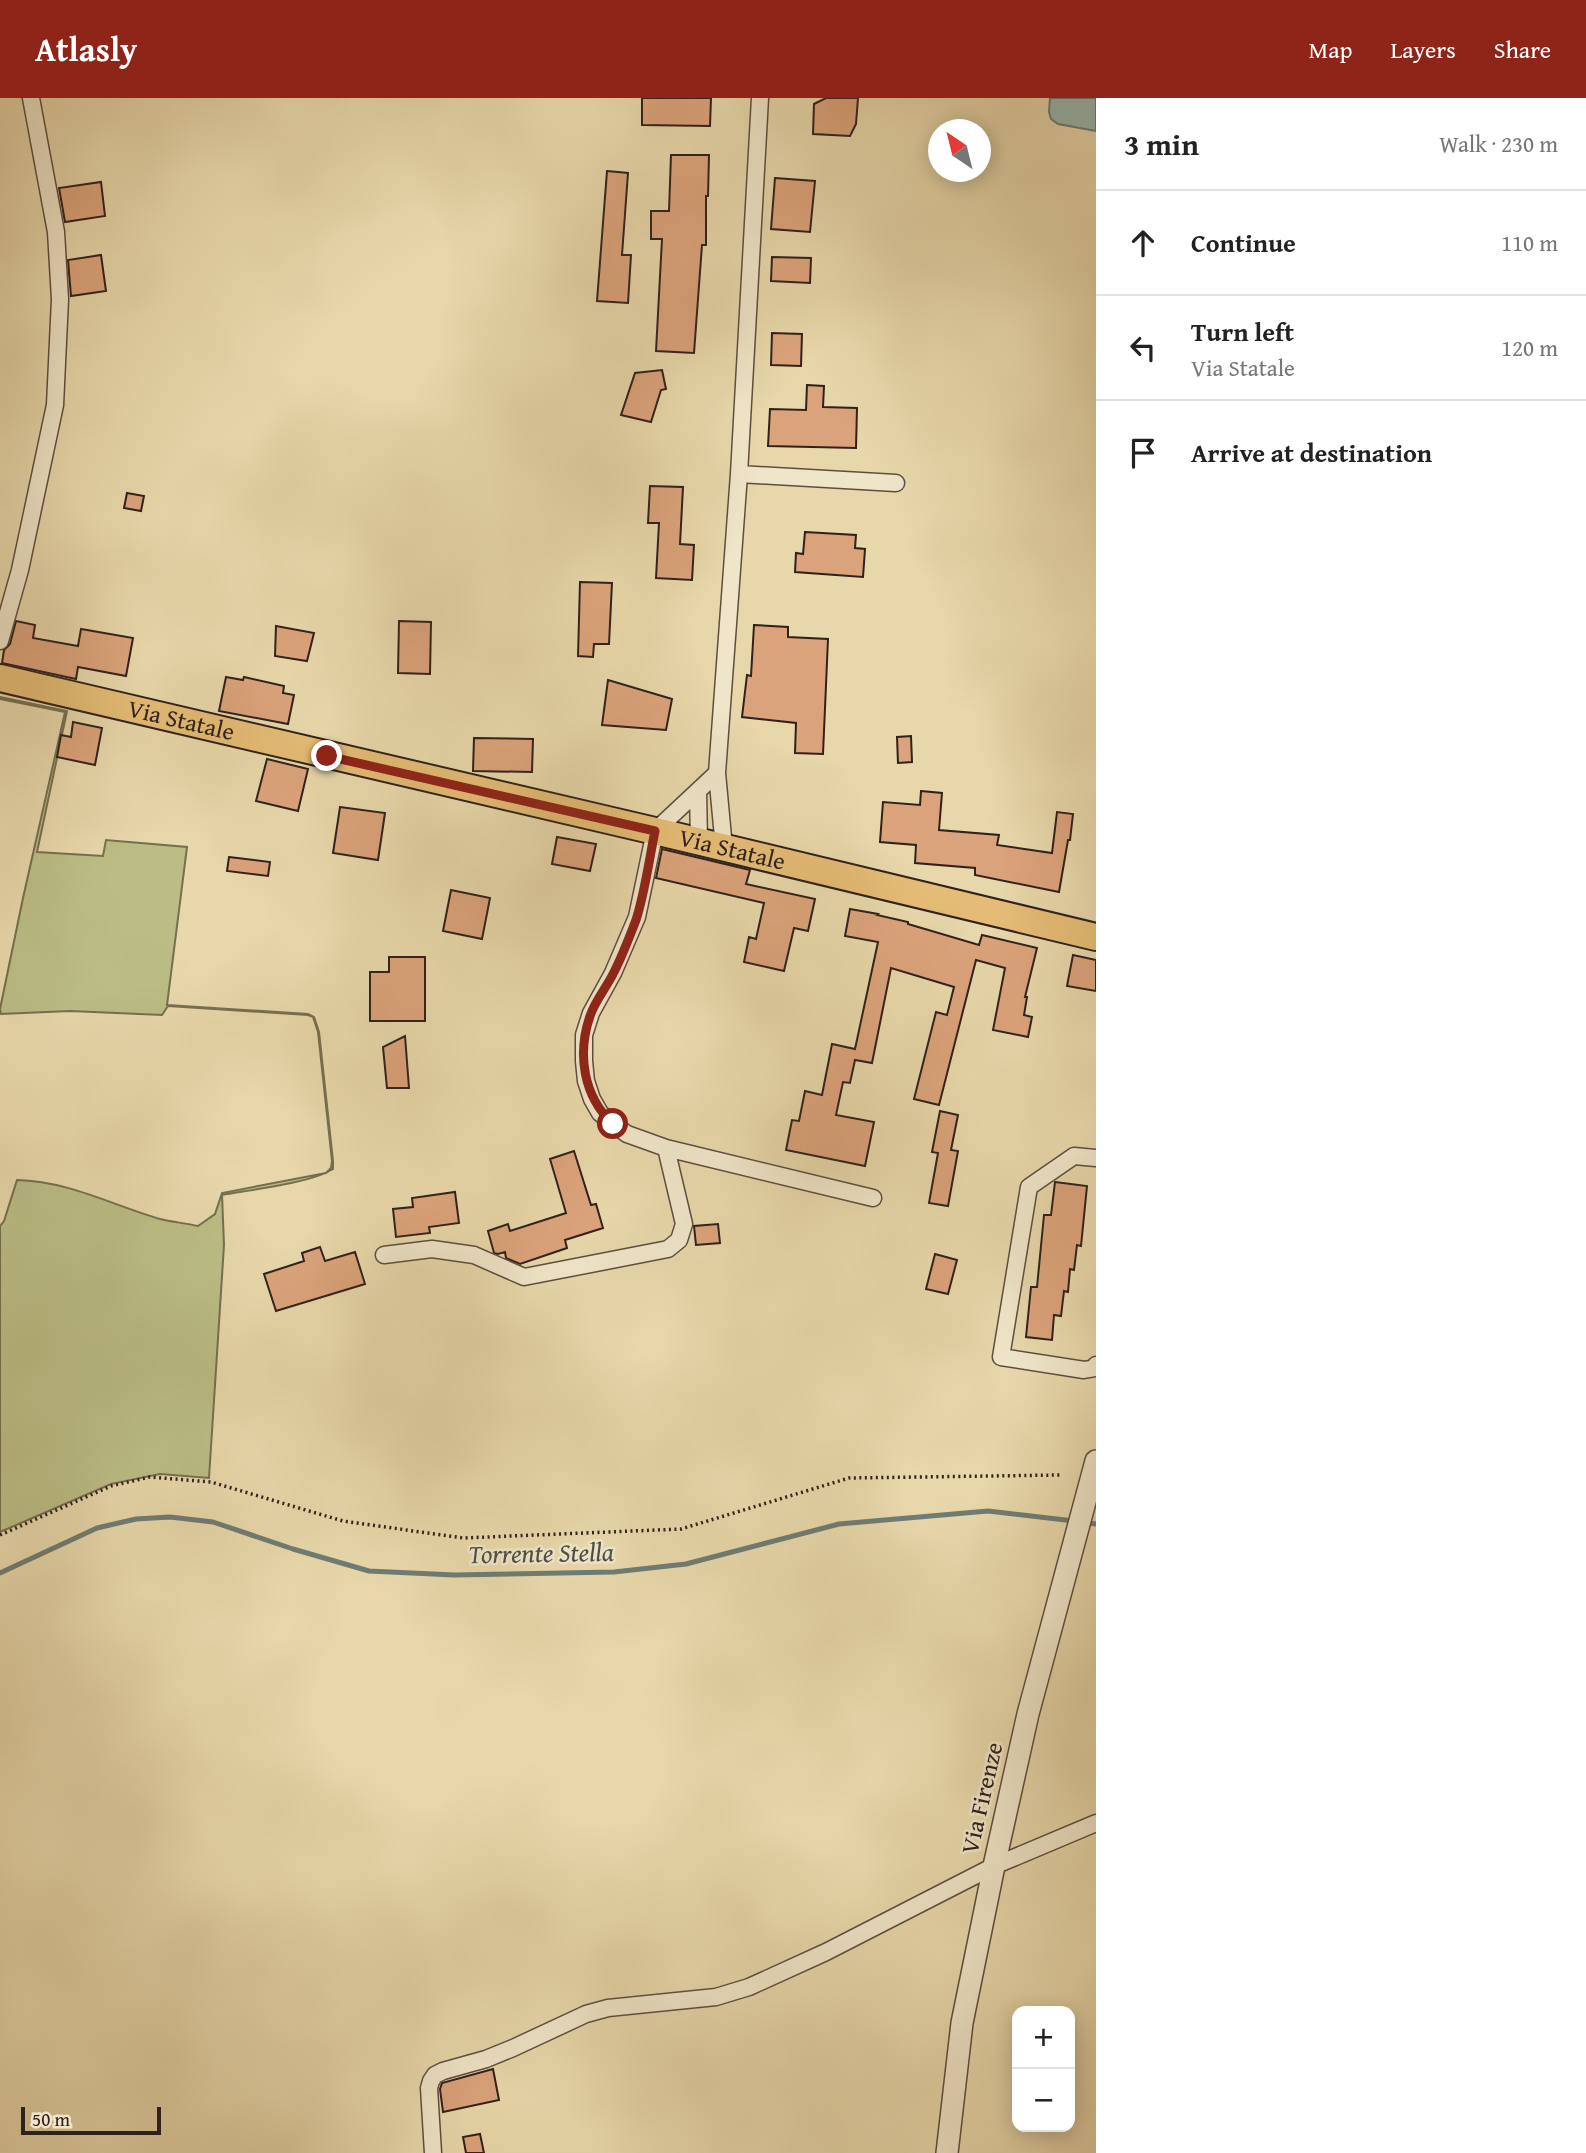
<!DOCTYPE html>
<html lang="en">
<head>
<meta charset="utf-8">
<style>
	:root { --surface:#fff; --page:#f2f2f2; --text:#222; --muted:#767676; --line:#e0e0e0; --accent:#8f2418 }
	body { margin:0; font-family:"Gentium Book Plus",serif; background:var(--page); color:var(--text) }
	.controls { position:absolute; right:21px; bottom:21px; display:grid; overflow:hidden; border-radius:14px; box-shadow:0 4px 18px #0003 }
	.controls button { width:63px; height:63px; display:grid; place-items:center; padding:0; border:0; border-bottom:2px solid var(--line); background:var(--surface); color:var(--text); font:35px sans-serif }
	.compass { position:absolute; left:928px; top:21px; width:63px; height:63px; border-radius:50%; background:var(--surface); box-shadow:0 4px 18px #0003; rotate:325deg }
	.scale { position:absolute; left:21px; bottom:18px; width:140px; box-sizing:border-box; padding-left:7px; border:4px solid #2f211c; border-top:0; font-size:19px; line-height:24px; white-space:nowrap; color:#2f211c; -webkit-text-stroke:5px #efe5c8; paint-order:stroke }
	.stop { position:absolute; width:21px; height:21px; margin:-16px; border:5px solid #8f2418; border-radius:50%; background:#fff }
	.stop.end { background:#8f2418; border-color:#fff; box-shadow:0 2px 7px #0008 }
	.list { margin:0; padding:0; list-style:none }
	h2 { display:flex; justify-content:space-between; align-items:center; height:91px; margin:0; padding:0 28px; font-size:30px }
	h2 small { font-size:23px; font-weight:400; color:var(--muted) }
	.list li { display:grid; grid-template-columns:46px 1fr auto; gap:21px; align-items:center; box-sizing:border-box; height:105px; padding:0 28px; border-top:2px solid var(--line) }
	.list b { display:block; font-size:26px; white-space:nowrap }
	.list p { margin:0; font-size:23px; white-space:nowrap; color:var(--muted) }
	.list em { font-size:23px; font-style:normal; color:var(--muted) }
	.icon { flex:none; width:38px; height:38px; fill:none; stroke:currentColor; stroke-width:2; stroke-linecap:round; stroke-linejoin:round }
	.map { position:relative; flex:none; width:1096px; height:2055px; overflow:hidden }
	header { display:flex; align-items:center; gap:42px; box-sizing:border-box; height:98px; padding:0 35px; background:var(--accent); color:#fff }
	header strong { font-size:33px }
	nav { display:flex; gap:38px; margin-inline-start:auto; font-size:24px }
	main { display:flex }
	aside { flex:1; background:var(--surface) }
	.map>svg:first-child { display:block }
	.green { fill:#bbbd85; stroke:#756f50; stroke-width:2 }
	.water { fill:#98b8af; stroke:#6e7c74; stroke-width:2 }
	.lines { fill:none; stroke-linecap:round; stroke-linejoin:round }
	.stream { stroke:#6e7c74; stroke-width:5 }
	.building { fill:#dba37b; stroke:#2f211c; stroke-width:2 }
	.minor-casing { stroke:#5d4e40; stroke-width:19 }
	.tertiary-casing { stroke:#5d4e40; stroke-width:24 }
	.primary-casing { stroke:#2f211c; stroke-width:30 }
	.path { stroke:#2f211c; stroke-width:3.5; stroke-dasharray:2 3.5; stroke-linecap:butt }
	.minor { stroke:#efe5c8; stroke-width:16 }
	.tertiary { stroke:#efe5c8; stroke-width:21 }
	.primary { stroke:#e4bc75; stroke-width:26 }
	.route { stroke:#8f2418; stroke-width:9 }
	.labels { text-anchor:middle; stroke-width:5; stroke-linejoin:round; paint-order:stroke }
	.street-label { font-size:24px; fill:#2f211c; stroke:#efe5c8 }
	.water-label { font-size:26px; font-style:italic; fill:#4e4e48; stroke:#efe5c8 }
</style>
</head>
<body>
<header>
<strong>Atlasly</strong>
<nav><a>Map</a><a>Layers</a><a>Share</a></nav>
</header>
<main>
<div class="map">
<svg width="1096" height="2055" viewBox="0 0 1096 2055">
	<rect width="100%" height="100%" fill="#e7d7aa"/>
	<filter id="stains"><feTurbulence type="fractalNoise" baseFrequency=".00286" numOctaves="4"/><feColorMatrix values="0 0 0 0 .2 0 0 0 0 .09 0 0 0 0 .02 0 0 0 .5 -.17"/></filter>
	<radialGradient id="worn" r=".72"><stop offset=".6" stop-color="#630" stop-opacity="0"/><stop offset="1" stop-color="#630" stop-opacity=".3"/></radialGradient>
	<path class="green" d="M 0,599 L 67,613 L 37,754 L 103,758 L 106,742 L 187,749 L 167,907 L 308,916 L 314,919 L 319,934 L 333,1063 L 333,1071 C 311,1085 250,1092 222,1097 L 224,1147 L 209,1380 L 160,1376 L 111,1386 L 0,1434 L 0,1128 L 4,1123 L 17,1082 C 68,1083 112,1107 160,1121 C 172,1124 185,1125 198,1128 L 215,1116 L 222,1095 L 326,1075 L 331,1070 L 332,1063 L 318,934 L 313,919 L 308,917 L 168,908 L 162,917 L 70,913 L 1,916 L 0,911 L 23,800 L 65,614 L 0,601 Z"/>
	<path class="water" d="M 1050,0 L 1096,0 L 1096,33 L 1058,26 L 1051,21 L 1049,14 Z"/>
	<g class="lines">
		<path class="stream" d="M 1083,1424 L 1096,1426
			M 0,1475 L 97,1430 L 136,1421 L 170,1419 L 213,1424 L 293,1451 L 369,1473 L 454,1477 L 614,1474 L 686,1466 L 839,1426 L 988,1413 L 1074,1423"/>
	</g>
	<path class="building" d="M 642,0 L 711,0 L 710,28 L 642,27 Z
		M 826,0 L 858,0 L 856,26 L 850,38 L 813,36 L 814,6 Z
		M 671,57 L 709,57 L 708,98 L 706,98 L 706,147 L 702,147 L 694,255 L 656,253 L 662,141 L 651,141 L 651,113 L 669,113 Z
		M 607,73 L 628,75 L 622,157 L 631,157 L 628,205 L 597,203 Z
		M 775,80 L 815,83 L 810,134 L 771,131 Z
		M 101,84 L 105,118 L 65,124 L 59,90 Z
		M 101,157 L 106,193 L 71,198 L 68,162 Z
		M 772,159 L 811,160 L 810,185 L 771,183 Z
		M 772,235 L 802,236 L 801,268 L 771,267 Z
		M 662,272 L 666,291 L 661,292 L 651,324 L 621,317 L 635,275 Z
		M 807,287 L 824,288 L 823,309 L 857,310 L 856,350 L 768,348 L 770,311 L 806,312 Z
		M 650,388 L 683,389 L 680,446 L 694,447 L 692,482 L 656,480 L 659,425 L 648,425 Z
		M 127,395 L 144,398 L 141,413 L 124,410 Z
		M 805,434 L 856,437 L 855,450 L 865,451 L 863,479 L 795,474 L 796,455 L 803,456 Z
		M 580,484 L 612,485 L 609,546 L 594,546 L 593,559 L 578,558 Z
		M 16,523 L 35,527 L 33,540 L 78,548 L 81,531 L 133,540 L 126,578 L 78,569 L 76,581 L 2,565 L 4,552 L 10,546 Z
		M 399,523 L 431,524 L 430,576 L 398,575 Z
		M 754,527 L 788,529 L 788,539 L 828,541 L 823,656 L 795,655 L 796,625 L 742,619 L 747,577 L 751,578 Z
		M 276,528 L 314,535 L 307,563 L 275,558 Z
		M 226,579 L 243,582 L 244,579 L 284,588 L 283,595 L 294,597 L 288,626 L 219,613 Z
		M 608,582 L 672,601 L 666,632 L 602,627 Z
		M 73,624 L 102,630 L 95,667 L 57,659 L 61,637 L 71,639 Z
		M 911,638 L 912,664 L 898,665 L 897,639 Z
		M 474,640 L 533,641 L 532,674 L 473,673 Z
		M 267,661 L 308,671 L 298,713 L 256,703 Z
		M 921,693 L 942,695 L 939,732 L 999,737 L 997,747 L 1052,755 L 1057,714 L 1073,716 L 1070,742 L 1068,742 L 1059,794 L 975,777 L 975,770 L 915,765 L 916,747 L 880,744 L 883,704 L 920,707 Z
		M 340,709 L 385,715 L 378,762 L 333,755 Z
		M 557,739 L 596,746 L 590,773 L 552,766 Z
		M 662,751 L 750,772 L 746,786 L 815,801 L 808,833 L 794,830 L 784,873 L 744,864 L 749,839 L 756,841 L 764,805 L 656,780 Z
		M 229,759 L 270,764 L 268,778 L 227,773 Z
		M 451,792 L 490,800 L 482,841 L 443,833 Z
		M 850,811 L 878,816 L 877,817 L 908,824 L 908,826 L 979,847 L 982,837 L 1037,850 L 1025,899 L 1027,899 L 1024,917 L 1032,919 L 1028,939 L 993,932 L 1005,870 L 976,862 L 939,1007 L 914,1001 L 936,914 L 947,917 L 954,889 L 891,870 L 872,965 L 855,962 L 850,985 L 843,984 L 836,1017 L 874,1024 L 865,1068 L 786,1052 L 792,1022 L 799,1023 L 805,993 L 822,997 L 832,946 L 855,951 L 878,844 L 845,838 Z
		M 1073,857 L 1096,862 L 1096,893 L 1067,888 Z
		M 389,859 L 425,859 L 425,923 L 370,923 L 370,874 L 389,874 Z
		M 405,938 L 409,990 L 387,990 L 383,949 Z
		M 940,1013 L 958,1017 L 951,1052 L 958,1053 L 948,1108 L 929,1105 L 938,1055 L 932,1054 Z
		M 574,1053 L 591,1107 L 596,1106 L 603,1130 L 565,1142 L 567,1150 L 520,1166 L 506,1160 L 505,1154 L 498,1156 L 494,1155 L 488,1133 L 508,1126 L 510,1133 L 566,1115 L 550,1061 Z
		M 1055,1084 L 1087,1088 L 1081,1148 L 1077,1147 L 1074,1172 L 1070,1171 L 1068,1194 L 1064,1193 L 1061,1218 L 1054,1217 L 1052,1242 L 1026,1239 L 1031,1189 L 1037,1189 L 1044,1117 L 1051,1117 Z
		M 455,1094 L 459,1125 L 429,1129 L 430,1135 L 396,1139 L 393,1111 L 413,1109 L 412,1100 Z
		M 718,1126 L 720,1145 L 696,1147 L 694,1128 Z
		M 320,1149 L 325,1163 L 355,1154 L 365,1186 L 276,1213 L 264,1176 L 304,1163 L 302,1155 Z
		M 935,1156 L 957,1162 L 948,1196 L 926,1191 Z
		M 493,1971 L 499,2002 L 443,2014 L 440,1991 L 442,1985 Z
		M 480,2036 L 484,2055 L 466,2055 L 463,2039 Z"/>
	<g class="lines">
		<g class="minor-casing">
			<path id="minor" d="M 739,376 L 896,385
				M 0,543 L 20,472 L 55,307 L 60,201 L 56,134 L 31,0
				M 717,675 L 655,733 L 637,819 L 613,875 L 591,915 L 584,937 L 584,963 L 586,983 L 592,1001 L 600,1015 L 613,1026 L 627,1036 L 666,1050 L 873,1100
				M 698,693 L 699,744
				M 724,750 L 717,675 L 739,376 L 760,0
				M 1096,1060 L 1074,1058 L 1029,1089 L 1001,1259 L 1084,1272 L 1095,1270 L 1096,1267
				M 384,1157 L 432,1151 L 474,1157 L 524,1179 L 668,1151 L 679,1142 L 684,1126 L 666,1050
				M 433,2055 L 429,1990 L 431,1983 L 435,1977 L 443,1973 L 486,1961 L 513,1950 L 586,1916 L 608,1910 L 716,1899 L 749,1889 L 826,1854 L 994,1768 L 1096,1725"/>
		</g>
		<g class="tertiary-casing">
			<path id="tertiary" d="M 947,2055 L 962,1925 L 994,1768 L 1028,1616 L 1096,1363"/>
		</g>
		<g class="primary-casing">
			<g id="primary">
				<path id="s1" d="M 0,580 L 655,733 L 1096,839"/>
			</g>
		</g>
		<path class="path" d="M 0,1437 L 111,1388 L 150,1379 L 211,1384 L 343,1423 L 463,1440 L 681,1431 L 849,1380 L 1060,1377"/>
		<use href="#minor" class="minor"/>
		<use href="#tertiary" class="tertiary"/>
		<use href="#primary" class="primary"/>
	</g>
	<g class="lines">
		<path class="route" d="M 327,658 L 655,733 C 649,762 645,794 636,822 C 629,840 622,859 613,876 C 606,890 595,903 590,918 C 577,956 583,998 613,1026"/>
	</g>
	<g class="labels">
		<g class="street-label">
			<text dy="8" stroke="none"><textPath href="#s1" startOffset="186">Via Statale</textPath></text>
			<text dy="8" stroke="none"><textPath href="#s1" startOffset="752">Via Statale</textPath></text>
			<text transform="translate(982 1700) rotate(-77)" y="8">Via Firenze</text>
		</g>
		<g class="water-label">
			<text transform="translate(541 1455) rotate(-1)" y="9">Torrente Stella</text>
		</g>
	</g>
	<rect width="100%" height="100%" filter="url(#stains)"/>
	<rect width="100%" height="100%" fill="url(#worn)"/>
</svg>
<div class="controls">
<button>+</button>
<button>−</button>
</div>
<svg class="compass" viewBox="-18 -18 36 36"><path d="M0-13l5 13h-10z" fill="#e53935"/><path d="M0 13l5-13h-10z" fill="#767676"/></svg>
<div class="scale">50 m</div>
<div class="stop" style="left:613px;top:1026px"></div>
<div class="stop end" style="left:327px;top:658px"></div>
</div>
<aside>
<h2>3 min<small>Walk · 230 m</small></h2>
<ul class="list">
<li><svg class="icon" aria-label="ahead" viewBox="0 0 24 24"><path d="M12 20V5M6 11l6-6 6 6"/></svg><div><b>Continue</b></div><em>110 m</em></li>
<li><svg class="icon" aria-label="left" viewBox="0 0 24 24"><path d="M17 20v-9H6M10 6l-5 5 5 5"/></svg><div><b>Turn left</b><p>Via Statale</p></div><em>120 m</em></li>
<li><svg class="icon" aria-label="arrive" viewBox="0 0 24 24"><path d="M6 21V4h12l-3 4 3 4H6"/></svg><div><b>Arrive at destination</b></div></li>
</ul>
</aside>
</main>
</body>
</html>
